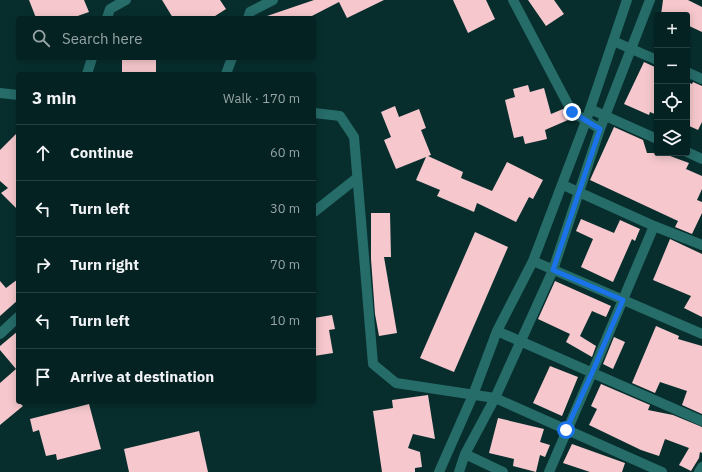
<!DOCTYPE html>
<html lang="en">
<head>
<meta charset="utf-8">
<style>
	:root { --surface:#052222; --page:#0e2a2a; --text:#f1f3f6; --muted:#97a4a5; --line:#263f40 }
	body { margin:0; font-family:"IBM Plex Sans",sans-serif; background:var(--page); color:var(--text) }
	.controls { position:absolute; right:12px; top:12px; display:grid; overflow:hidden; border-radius:4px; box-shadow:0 2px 10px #0003 }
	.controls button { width:36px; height:36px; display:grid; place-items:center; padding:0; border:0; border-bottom:1px solid var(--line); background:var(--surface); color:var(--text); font:20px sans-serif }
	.stop { position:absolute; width:12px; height:12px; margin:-9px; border:3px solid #1a73e8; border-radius:50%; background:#fff }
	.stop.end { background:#1a73e8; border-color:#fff; box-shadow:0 1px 4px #0008 }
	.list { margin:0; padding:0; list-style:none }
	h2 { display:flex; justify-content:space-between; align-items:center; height:52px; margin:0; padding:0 16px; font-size:17px }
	h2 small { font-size:13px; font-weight:400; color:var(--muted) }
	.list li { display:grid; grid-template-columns:26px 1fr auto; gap:12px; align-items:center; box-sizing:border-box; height:56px; padding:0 16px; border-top:1px solid var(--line) }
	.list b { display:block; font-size:15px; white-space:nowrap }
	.list em { font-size:13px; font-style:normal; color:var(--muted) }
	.icon { flex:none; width:22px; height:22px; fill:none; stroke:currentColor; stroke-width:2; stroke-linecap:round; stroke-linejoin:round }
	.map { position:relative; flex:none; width:702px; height:472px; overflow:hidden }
	.search { position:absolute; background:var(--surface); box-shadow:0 2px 10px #0003; left:16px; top:16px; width:300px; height:44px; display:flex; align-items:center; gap:10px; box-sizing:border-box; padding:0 14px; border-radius:4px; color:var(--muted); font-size:15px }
	.panel { position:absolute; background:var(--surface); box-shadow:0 2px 10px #0003; left:16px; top:72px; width:300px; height:332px; border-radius:4px }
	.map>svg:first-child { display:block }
	.building { fill:#f6c8cd }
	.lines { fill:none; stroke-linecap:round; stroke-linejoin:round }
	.street { stroke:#266c69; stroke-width:10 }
	.route { stroke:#1a73e8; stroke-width:5 }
</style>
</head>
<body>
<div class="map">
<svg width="702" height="472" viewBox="0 0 702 472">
	<rect width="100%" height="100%" fill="#072e2d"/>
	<path class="building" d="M 29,0 L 84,0 L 89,12 L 72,18 L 36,18 Z
		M 162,0 L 220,0 L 226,9 L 212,18 L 173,18 Z
		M 314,0 L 384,0 L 347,18 L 339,2 L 308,18 L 268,18 L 267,16 Z
		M 453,0 L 486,0 L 495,19 L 468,33 Z
		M 528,0 L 554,0 L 564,14 L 546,26 Z
		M 663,0 L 688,0 L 702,7 L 702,32 L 687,25 L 687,15 L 661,15 Z
		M 122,58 L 156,58 L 156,73 L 122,74 Z
		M 644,62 L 657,68 L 657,115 L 650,112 L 649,115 L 624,104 Z
		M 687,82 L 692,84 L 693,82 L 702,86 L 702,122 L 698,130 L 687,125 Z
		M 528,85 L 530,92 L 544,88 L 551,114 L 563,109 L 568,120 L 545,130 L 547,139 L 525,144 L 523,136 L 514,138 L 505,100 L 515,97 L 513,89 Z
		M 395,106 L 399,117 L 419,109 L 426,128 L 421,130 L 431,155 L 428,156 L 463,172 L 461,178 L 492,191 L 507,162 L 543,180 L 533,199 L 529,197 L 516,222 L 477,203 L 474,212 L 437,196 L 440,190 L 416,180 L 426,157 L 396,169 L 384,140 L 391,137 L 381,112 Z
		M 614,127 L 643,140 L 647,153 L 662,153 L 689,163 L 686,169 L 702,176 L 702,189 L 697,200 L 702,202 L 702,213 L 692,234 L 675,227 L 678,221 L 590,180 Z
		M 18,132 L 18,210 L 1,193 L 8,188 L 0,181 L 0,150 Z
		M 371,213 L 390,213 L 391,257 L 384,257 L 397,333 L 379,336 L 375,314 L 371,259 Z
		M 581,219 L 614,233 L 620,220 L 640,229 L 635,241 L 632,239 L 613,282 L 581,267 L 593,239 L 576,231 Z
		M 475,232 L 508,247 L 454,372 L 420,358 Z
		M 670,239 L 702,254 L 702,317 L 684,308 L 691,296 L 653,280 Z
		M 18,279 L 18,300 L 0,316 L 0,281 L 6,288 Z
		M 555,281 L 611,306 L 606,317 L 592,311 L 580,336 L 596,346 L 592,357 L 566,342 L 570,334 L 538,319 Z
		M 332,315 L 335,329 L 329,330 L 333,353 L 314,356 L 314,318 Z
		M 656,326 L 679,336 L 678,339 L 702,346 L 702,414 L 682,405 L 687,391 L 660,382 L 655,393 L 632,383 Z
		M 18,331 L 18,402 L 23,406 L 0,425 L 0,383 L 16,369 L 0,350 L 0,346 Z
		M 614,337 L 625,342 L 613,369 L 603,364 Z
		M 550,366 L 578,377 L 562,416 L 533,403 Z
		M 601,384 L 650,405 L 648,410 L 673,415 L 702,427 L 702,453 L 700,452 L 699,458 L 691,471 L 679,465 L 689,448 L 665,439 L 659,456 L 641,450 L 589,425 L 597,409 L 591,406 Z
		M 428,395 L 435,439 L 413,434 L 408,448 L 420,452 L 422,467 L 415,468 L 415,472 L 382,472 L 373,411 L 393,408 L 392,400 Z
		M 89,404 L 101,449 L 57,460 L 56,454 L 46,456 L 39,430 L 33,432 L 30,419 Z
		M 498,418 L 544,429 L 540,442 L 550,445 L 545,457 L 540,455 L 536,472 L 513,466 L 514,459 L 489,453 Z
		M 199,431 L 208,472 L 129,472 L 124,449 Z
		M 572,444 L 625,463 L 622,472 L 590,472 L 563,463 Z"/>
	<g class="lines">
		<path class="street" d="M 513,0 L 572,112 L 600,129
			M 107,18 L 110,9 L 126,0
			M 248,18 L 250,12 L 273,0
			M 613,41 L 657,60
			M 687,72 L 702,79
			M 87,74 L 92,58
			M 226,74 L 232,58
			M 0,93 L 18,95
			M 590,109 L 657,139
			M 314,113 L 340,116 L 354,137 L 373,364 L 396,383 L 495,398 L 662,472
			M 687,152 L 702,159
			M 563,185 L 654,226 L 702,245
			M 314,212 L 357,178
			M 533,261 L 702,334
			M 497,331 L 702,421
			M 0,334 L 18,317
			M 465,454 L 503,472
			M 439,472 L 473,395 L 497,331 L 533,261 L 586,121 L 627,0
			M 459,472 L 465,454 L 495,398 L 553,270 L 600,129 L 650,0
			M 549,472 L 592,373 L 654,226
			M 699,472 L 702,467"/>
	</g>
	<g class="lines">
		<path class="route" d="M 566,430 L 592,373 L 623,300 L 553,270 L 600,129 L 572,112"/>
	</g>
</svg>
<div class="controls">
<button>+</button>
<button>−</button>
<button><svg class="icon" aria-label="locate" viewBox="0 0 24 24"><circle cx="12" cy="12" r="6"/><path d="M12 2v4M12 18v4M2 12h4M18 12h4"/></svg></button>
<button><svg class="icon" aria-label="layers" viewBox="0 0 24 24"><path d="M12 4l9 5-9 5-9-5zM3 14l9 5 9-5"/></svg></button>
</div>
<div class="stop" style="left:566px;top:430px"></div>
<div class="stop end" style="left:572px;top:112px"></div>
<div class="search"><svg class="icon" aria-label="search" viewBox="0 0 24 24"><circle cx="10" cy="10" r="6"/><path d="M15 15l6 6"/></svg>Search here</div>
<section class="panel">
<h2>3 min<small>Walk · 170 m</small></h2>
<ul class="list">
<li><svg class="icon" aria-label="ahead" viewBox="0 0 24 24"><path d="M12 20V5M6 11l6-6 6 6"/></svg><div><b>Continue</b></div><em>60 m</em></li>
<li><svg class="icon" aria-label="left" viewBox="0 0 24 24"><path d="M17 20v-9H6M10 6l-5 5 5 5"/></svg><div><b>Turn left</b></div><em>30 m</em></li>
<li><svg class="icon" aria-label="right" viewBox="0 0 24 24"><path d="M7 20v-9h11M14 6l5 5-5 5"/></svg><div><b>Turn right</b></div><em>70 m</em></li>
<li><svg class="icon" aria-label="left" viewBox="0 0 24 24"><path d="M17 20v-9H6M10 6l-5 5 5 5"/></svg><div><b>Turn left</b></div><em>10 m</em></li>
<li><svg class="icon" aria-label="arrive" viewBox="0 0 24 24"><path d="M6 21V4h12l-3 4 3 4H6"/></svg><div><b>Arrive at destination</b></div></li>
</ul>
</section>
</div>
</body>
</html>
